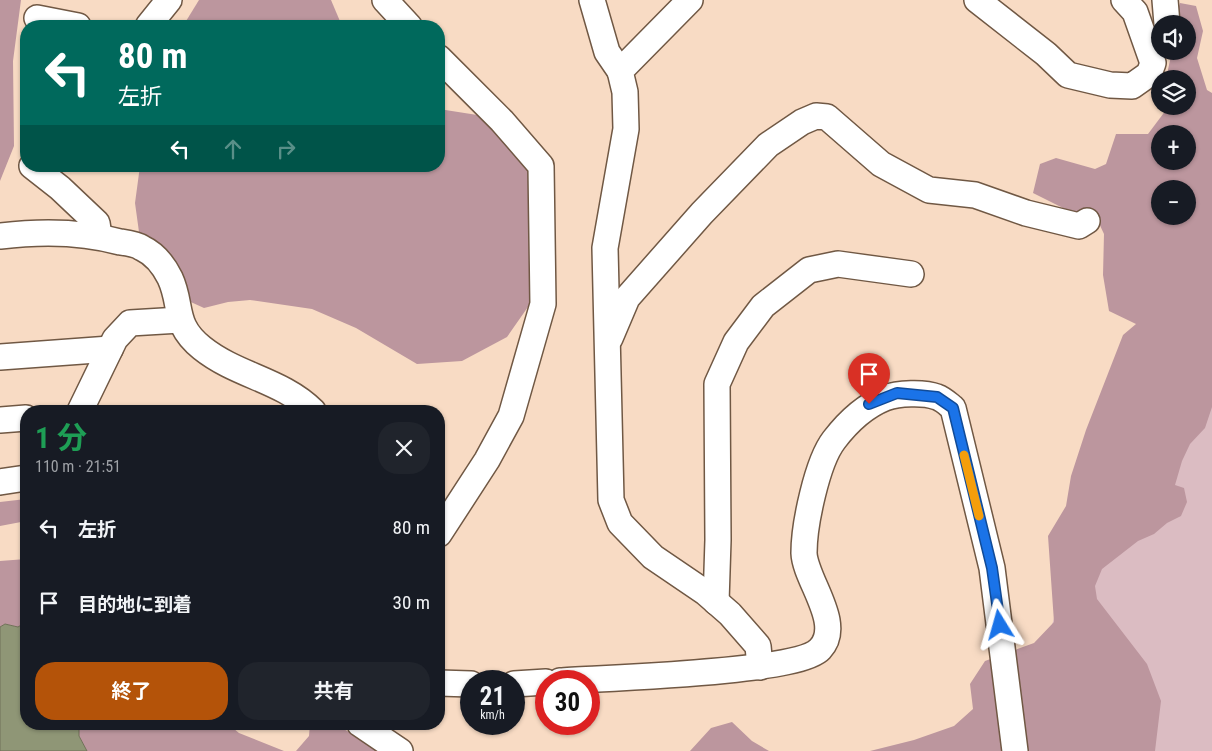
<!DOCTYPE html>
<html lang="ja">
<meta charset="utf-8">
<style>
:root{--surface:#171b24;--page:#20242c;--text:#f1f3f6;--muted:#9ea1a6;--accent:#b45309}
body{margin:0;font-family:"Roboto Condensed","Noto Sans JP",sans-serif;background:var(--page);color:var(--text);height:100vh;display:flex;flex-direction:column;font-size:19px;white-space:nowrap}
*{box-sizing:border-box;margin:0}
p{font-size:16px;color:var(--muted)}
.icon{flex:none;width:28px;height:28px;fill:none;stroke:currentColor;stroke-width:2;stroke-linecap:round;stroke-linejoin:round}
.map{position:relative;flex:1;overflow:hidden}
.drawer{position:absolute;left:20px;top:405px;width:425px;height:325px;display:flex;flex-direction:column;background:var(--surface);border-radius:20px;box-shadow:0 1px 4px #0004}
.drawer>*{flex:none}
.hud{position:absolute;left:20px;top:20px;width:425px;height:152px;border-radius:20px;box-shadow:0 1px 4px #0004;background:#00695c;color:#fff;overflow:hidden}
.buttons{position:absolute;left:1151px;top:15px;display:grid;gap:10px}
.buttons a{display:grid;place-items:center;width:45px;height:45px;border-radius:50%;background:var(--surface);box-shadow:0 1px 4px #0004;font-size:25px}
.speed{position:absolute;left:460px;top:670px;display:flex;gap:10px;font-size:25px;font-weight:700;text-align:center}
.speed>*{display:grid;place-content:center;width:65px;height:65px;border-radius:50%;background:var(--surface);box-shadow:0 1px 4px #0004;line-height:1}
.speed small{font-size:12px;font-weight:400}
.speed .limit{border:8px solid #d22;background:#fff;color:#111}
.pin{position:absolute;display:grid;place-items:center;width:42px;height:42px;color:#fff;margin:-51px -21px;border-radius:50% 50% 50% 0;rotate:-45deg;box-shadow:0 0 5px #0007}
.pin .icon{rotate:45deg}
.me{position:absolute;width:55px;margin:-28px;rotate:352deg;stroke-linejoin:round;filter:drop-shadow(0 0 4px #0008)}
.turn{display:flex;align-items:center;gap:18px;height:105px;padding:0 15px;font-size:22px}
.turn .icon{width:65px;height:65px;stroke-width:2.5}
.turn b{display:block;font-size:35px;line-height:42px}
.lanes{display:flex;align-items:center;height:48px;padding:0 15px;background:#0003;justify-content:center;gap:25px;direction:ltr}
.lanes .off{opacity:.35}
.round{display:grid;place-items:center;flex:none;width:52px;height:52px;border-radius:20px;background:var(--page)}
.summary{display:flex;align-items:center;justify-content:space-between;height:85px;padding:0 15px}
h1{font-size:30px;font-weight:700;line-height:38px;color:#1e9e55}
.primary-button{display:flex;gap:10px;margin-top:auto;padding:10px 15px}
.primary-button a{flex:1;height:58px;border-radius:20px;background:var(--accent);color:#fff;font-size:20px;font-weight:700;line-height:58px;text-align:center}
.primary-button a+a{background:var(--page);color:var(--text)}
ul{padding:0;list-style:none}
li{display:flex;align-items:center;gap:15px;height:75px;padding:0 15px}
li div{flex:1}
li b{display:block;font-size:19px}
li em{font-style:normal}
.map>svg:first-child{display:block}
</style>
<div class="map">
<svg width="1212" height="751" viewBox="0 0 1212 751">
<rect width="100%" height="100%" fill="#f8dbc4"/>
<polygon fill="#dbbcc2" points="1212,299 1212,751 1015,751 1082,523"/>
<g fill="#bc969e" fill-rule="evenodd">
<polygon points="0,0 21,0 13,61 14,146 0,181"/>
<polygon points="199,0 331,0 342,26 183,26"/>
<path d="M1180,3L1196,6L1203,31L1197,58L1207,90L1212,93V407L1205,428L1190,444L1182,461L1175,485L1184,488L1187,502L1181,516L1167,523L1154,534L1138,541L1102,569L1095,586L1097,599L1147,664L1161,701L1155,751H870L914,740L954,726L973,709L970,684L985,661L1034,643L1054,622L1048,536L1066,506L1071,476L1086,430L1123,335L1136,324L1109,311L1103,275L1104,234L1096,217L1065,209L1033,193L1040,164L1056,158L1095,169L1106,164L1116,134H1148L1169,106H1188V79H1166L1172,51H1188V24H1174ZM1160,134H1188V161H1160ZM1160,189H1188V216H1160Z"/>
<polygon points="439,109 490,117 530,163 544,284 507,337 462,361 417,364 356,328 312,309 250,300 228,302 204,308 182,298 164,262 139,232 135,203 140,166 439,166"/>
<polygon points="26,499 26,510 21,522 0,526 0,502"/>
<polygon points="26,559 26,622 18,627 5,624 0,627 0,561"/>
<polygon points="732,722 752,741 769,751 690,751 711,728"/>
<polygon points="79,724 228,724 239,733 284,751 87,751 79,736"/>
<polygon points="310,724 334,724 385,751 296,751 309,736"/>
</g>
<polygon fill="#8f9676" stroke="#707159" points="26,622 26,724 79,724 79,736 87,751 0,751 0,627 5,624 18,627"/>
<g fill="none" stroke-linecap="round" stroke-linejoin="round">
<g stroke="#705844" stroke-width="28">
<g id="minor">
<polyline points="385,0 409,26"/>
<polyline points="592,0 607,52 620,71"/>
<polyline points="690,0 620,71 625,92 626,129 605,248 611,500 620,523 653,557 706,593 730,614 758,646 760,667"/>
<polyline points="977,0 1046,54 1068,75 1110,85 1132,86 1149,74 1153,63 1135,12 1124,0"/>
<polyline points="1165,0 1167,24"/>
<polyline points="37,18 78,26"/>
<polyline points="148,26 169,0"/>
<polyline points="439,58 502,121 541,166 543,304 511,416 487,460 439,534"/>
<polyline points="32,166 60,188 97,223 99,236"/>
<path d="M0,236C41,231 81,231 120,242C127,243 136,244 142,248C155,254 164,266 170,278C183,306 172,324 202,348C237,376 282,380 313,411"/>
<polyline points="610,338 627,298 702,213 768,145 802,122 816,116 827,117 881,164 929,190 975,195 1026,213 1079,226 1087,221"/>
<polyline points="0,357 110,349"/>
<polyline points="80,411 115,339 130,323 180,320"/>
<polyline points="0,420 26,418"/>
<polyline points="0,482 26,478"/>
<polyline points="716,602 718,540 717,384 736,342 763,306 809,270 838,264 911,274"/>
<path d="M560,681C602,678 798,673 820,649C844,624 805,580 804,553C804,525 817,462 834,440C847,423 865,406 885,398C898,393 924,392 937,397C943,399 948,404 953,408L992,568L1015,751"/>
<polyline points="439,683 471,684"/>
<polyline points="514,684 546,682"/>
<polyline points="360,724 400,751"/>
</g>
</g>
<use href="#minor" stroke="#fff" stroke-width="25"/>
</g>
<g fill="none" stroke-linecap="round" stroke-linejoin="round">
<g stroke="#114b97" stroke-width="12">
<polyline id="route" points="869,404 897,393 937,397 953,408 992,568 1000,625"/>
</g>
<use href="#route" stroke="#1a73e8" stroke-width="9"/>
<polyline stroke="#f59e0b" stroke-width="9" points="964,455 979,516"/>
</g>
</svg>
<div class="buttons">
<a><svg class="icon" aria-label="sound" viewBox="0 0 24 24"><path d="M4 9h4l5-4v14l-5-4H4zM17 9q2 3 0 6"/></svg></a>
<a><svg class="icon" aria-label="layers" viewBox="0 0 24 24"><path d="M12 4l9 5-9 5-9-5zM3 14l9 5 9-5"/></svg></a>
<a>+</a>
<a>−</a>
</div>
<div class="speed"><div>21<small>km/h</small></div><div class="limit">30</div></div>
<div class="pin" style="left:869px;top:404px;background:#d93025"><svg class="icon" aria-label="arrive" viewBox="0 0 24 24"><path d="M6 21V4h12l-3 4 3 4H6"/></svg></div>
<svg class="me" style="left:1000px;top:625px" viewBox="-20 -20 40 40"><path d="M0-17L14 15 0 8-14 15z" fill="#1a73e8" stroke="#fff" stroke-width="4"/></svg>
<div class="hud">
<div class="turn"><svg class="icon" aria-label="left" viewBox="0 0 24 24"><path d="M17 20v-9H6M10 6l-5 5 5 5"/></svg><div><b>80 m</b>左折</div></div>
<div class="lanes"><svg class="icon" aria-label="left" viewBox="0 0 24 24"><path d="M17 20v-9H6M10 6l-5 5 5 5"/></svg><svg class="icon off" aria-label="ahead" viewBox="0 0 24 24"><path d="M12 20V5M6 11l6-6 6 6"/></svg><svg class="icon off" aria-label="right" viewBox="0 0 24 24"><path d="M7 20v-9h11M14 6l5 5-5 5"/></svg></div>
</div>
<section class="drawer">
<div class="summary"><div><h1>1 分</h1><p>110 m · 21:51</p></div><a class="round"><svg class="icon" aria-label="close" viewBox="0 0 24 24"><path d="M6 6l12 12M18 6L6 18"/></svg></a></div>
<ul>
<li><svg class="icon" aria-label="left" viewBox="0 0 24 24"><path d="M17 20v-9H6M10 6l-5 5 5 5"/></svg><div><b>左折</b></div><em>80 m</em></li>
<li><svg class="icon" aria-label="arrive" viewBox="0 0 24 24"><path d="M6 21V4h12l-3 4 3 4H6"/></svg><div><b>目的地に到着</b></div><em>30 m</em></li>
</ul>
<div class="primary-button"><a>終了</a><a>共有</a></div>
</section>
</div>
